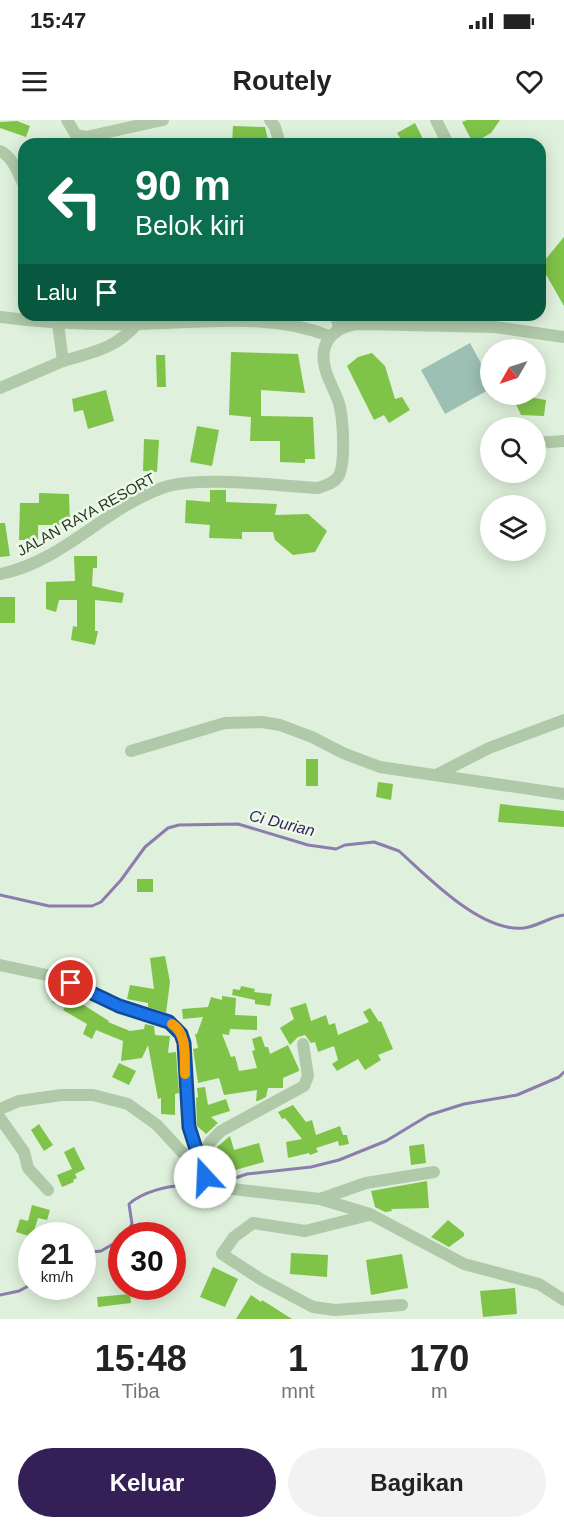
<!DOCTYPE html>
<html lang="id">
<style>
:root{--surface:#fff;--page:#f2f2f2;--text:#222;--muted:#767676;--accent:#341f57}
body{margin:0;font-family:Helvetica,sans-serif;background:var(--page);color:var(--text);height:100vh;display:flex;flex-direction:column;font-size:22px;white-space:nowrap}
*{box-sizing:border-box;margin:0}
p{font-size:20px;color:var(--muted)}
.icon{flex:none;width:33px;height:33px;fill:none;stroke:currentColor;stroke-width:2;stroke-linecap:round;stroke-linejoin:round}
.map{position:relative;height:1199px;overflow:hidden}
.sheet{display:flex;flex-direction:column;background:var(--surface);flex:1}
.sheet>*{flex:none}
.hud{position:absolute;left:18px;top:18px;width:528px;height:183px;border-radius:18px;box-shadow:0 3px 15px #0003;background:#0b6e4f;color:#fff;overflow:hidden}
.needle{width:39px;rotate:231deg}
.buttons{position:absolute;left:480px;top:219px;display:grid;gap:12px}
.buttons a{display:grid;place-items:center;width:66px;height:66px;border-radius:50%;background:var(--surface);box-shadow:0 3px 15px #0003;font-size:30px}
.speed{position:absolute;left:18px;top:1102px;display:flex;gap:12px;font-size:30px;font-weight:700;text-align:center}
.speed>*{display:grid;place-content:center;width:78px;height:78px;border-radius:50%;background:var(--surface);box-shadow:0 3px 15px #0003;line-height:1}
.speed small{font-size:15px;font-weight:400}
.speed .limit{border:9px solid #d22;background:#fff;color:#111}
.pin{position:absolute;display:grid;place-items:center;width:51px;height:51px;color:#fff;margin:-26px;border:3px solid #fff;border-radius:50%;box-shadow:0 2px 6px #0007}
.me{position:absolute;width:66px;margin:-33px;rotate:340deg;stroke-linejoin:round;filter:drop-shadow(0 0 4px #0008)}
.turn{display:flex;align-items:center;gap:21px;height:126px;padding:0 18px;font-size:27px}
.turn .icon{width:78px;height:78px;stroke-width:2.5}
.turn b{display:block;font-size:42px;line-height:51px}
.then{display:flex;align-items:center;height:57px;padding:0 18px;background:#0003;gap:12px;font-size:22px}
.eta{display:flex;justify-content:space-evenly;align-items:center;height:102px;text-align:center}
.eta b{font-size:36px;font-weight:700;line-height:42px}
.cta{display:flex;gap:12px;margin-top:auto;padding:12px 18px}
.cta a{flex:1;height:69px;border-radius:36px;background:var(--accent);color:#fff;font-size:24px;font-weight:700;line-height:69px;text-align:center}
.cta a+a{background:var(--page);color:var(--text)}
.status{display:flex;justify-content:space-between;align-items:center;height:42px;padding:0 30px;background:var(--surface);direction:ltr}
.status svg{height:16px;fill:currentColor}
header{display:flex;justify-content:space-between;align-items:center;height:78px;padding:0 18px;background:var(--surface);font-size:27px;font-weight:700}
.map>svg:first-child{display:block}
</style>
<div class="status"><b>15:47</b><svg viewBox="0 0 49 12"><path d="M0 12V9h3v3zM5 12V6h3v6zM10 12V3h3v9zM15 12V0h3v12zM26 1h20v11H26zM47 4h2v5h-2z"/></svg></div>
<header><svg class="icon" aria-label="menu" viewBox="0 0 24 24"><path d="M4 6h16M4 12h16M4 18h16"/></svg>Routely<svg class="icon" aria-label="heart" viewBox="0 0 24 24"><path d="M12 20l-8-8c-3-5 5-10 8-4 3-6 11-1 8 4z"/></svg></header>
<div class="map">
<svg width="564" height="1199" viewBox="0 0 564 1199">
<rect width="100%" height="100%" fill="#dff1dc"/>
<polygon fill="#9cc0b4" points="470,223 490,260 490,269 445,294 421,250"/>
<g fill="none" stroke-linecap="round" stroke-linejoin="round">
<g stroke="#8d7cae" stroke-width="3">
<path d="M0,775L49,786H92L101,782L121,760L145,727L168,708L179,705L238,704L308,725L336,729L345,725L374,722L399,731C428,757 481,813 524,808C538,806 550,797 564,795"/>
<polyline points="227,1066 232,1059 247,1054 311,1047 339,1040 386,1021 429,995 464,984 517,975 559,957 564,952"/>
<path d="M125,1116L132,1104L129,1084C141,1073 171,1063 188,1067C195,1069 203,1075 210,1077L223,1071"/>
<polyline points="82,1133 101,1131 122,1119"/>
<polyline points="0,1175 19,1171 32,1164"/>
</g>
</g>
<g fill="#7fc349">
<polygon points="467,0 500,0 491,13 473,23 462,2"/>
<polygon points="17,1 30,6 26,17 0,8 0,2"/>
<polygon points="415,3 424,21 419,24 404,24 397,13"/>
<polygon points="233,6 265,7 269,24 232,24"/>
<polygon points="564,117 564,186 544,151 540,151 540,146"/>
<polygon points="231,232 298,234 305,273 261,270 261,296 313,297 315,339 305,339 305,343 280,342 280,321 250,321 251,297 229,295"/>
<polygon points="372,233 385,246 395,279 402,277 410,290 389,303 384,295 374,300 347,246 358,237"/>
<polygon points="156,235 165,235 166,267 157,267"/>
<polygon points="106,270 114,301 88,309 83,290 74,292 72,279"/>
<polygon points="528,277 546,280 544,296 521,295 515,282"/>
<polygon points="197,306 219,310 212,346 190,342"/>
<polygon points="144,319 159,320 157,352 143,351"/>
<polygon points="210,370 226,370 226,382 277,384 275,395 308,394 327,411 315,432 293,435 275,420 273,412 242,412 242,419 209,418 210,405 185,403 186,380 210,382"/>
<polygon points="39,373 69,374 70,405 38,405 38,420 19,420 20,383 39,383"/>
<polygon points="0,403 5,403 10,436 0,437"/>
<polygon points="74,436 97,436 97,448 93,448 92,466 124,473 122,483 95,480 95,511 98,511 95,525 71,520 73,506 77,507 77,480 59,480 56,492 46,489 46,462 75,461"/>
<rect x="0" y="477" width="15" height="26"/>
<rect x="306" y="639" width="12" height="27"/>
<polygon points="378,662 393,664 391,680 376,677"/>
<polygon points="500,684 564,691 564,707 498,702"/>
<rect x="137" y="759" width="16" height="13"/>
<polygon points="165,836 170,862 166,893 148,887 148,883 127,879 130,865 154,869 150,838"/>
<polygon points="241,866 255,869 254,872 272,874 270,886 255,884 255,880 232,875 233,869 240,870"/>
<polygon points="56,873 71,877 109,901 108,902 130,911 144,909 145,904 154,906 155,915 170,916 168,933 176,932 179,973 175,974 175,995 161,994 161,978 158,979 148,925 142,938 121,941 123,921 96,910 92,919 83,914 87,904 63,890 65,887 52,882"/>
<polygon points="222,876 236,878 235,895 257,896 257,910 230,909 229,915 222,914 231,937 235,936 239,951 257,948 252,931 255,930 252,919 261,916 265,927 268,927 270,934 288,925 299,949 299,951 283,958 283,968 268,968 266,977 258,981 256,981 257,970 224,975 219,958 198,963 193,929 198,928 195,914 197,914 203,897 183,899 182,889 208,887 211,877 222,880"/>
<polygon points="306,883 311,901 326,895 329,905 335,903 338,915 369,902 363,892 370,888 379,902 381,901 393,929 378,935 381,940 365,950 358,939 337,951 332,944 338,940 334,926 318,932 315,922 311,923 305,915 298,917 290,925 280,908 294,899 290,888"/>
<polygon points="119,943 136,951 129,965 112,957"/>
<polygon points="205,967 208,985 226,979 230,991 211,997 218,1003 206,1014 197,1006 196,978 198,977 197,968"/>
<polygon points="293,985 306,1002 312,1000 316,1015 340,1006 343,1015 347,1015 349,1024 339,1026 338,1021 316,1028 318,1032 310,1035 309,1033 288,1038 286,1022 302,1019 285,998 282,999 278,992"/>
<polygon points="39,1004 53,1025 44,1031 31,1010"/>
<polygon points="230,1016 234,1030 259,1023 264,1042 224,1053 217,1027"/>
<polygon points="424,1024 426,1043 411,1045 409,1026"/>
<polygon points="74,1027 85,1049 75,1054 77,1058 73,1060 74,1062 62,1067 57,1055 72,1049 64,1032"/>
<polygon points="427,1061 429,1088 391,1089 392,1091 385,1092 375,1087 371,1071"/>
<polygon points="32,1085 50,1090 47,1100 38,1098 32,1117 16,1112 20,1099 28,1101"/>
<polygon points="448,1100 464,1113 464,1116 449,1127 431,1117"/>
<polygon points="291,1133 328,1135 327,1157 290,1154"/>
<polygon points="402,1134 408,1168 371,1175 366,1140"/>
<polygon points="213,1147 238,1159 225,1187 200,1177"/>
<polygon points="515,1168 517,1194 483,1197 480,1171"/>
<polygon points="130,1174 131,1183 98,1187 97,1177"/>
<polygon points="251,1175 261,1182 262,1180 292,1199 236,1199"/>
</g>
<g fill="none" stroke-linecap="round" stroke-linejoin="round">
<g stroke="#b0c9a8" stroke-width="12">
<polyline points="67,0 76,15 86,17 163,0"/>
<polyline points="270,0 275,7 280,24"/>
<polyline points="436,0 448,24"/>
<path d="M0,31C13,37 18,53 24,65"/>
<polyline points="336,195 339,208"/>
<path d="M0,197C46,203 91,205 138,204C201,203 269,192 329,216"/>
<path d="M63,241C94,232 115,229 137,204"/>
<polyline points="0,268 63,241 58,204"/>
<polyline points="536,323 564,321"/>
<path d="M0,454C62,442 104,389 162,368C197,355 278,366 318,368C326,365 333,364 338,357C346,345 343,302 340,287C337,274 328,261 325,248C318,220 337,204 363,204L495,207L564,217"/>
<polyline points="131,631 225,603 262,602 280,605 312,617 343,633 380,647 564,674"/>
<polyline points="438,654 489,628 564,600"/>
<polyline points="0,845 56,857 87,869 119,887 169,902 177,907 184,923 189,1007 202,1051"/>
<polyline points="0,989 19,981 62,975 93,975 128,984 157,1005 205,1057 224,1068 320,1079 370,1094 464,1144 539,1164 564,1180"/>
<polyline points="0,998 24,1032 28,1048 48,1070"/>
<polyline points="199,1043 210,1022 221,1011 304,966 308,956 303,924"/>
<polyline points="320,1079 366,1063 434,1052"/>
<polyline points="369,1095 305,1111 253,1103 234,1117 222,1134 262,1160 313,1187 335,1190 402,1185"/>
</g>
</g>
<g fill="none" stroke-linecap="round" stroke-linejoin="round">
<g stroke="#114b97" stroke-width="15">
<polyline id="route" points="71,863 119,886 169,902 181,914 184,923 189,1007 205,1057"/>
</g>
<use href="#route" stroke="#1a73e8" stroke-width="10"/>
<path stroke="#f59e0b" stroke-width="10" d="M172,904C188,914 184,937 185,954"/>
</g>
<g text-anchor="middle" dominant-baseline="central" stroke-width="5" stroke-linejoin="round" paint-order="stroke">
<g font-size="15" fill="#2d3628" stroke="#ebf9e8">
<text transform="translate(86 394) rotate(-29)">JALAN RAYA RESORT</text>
</g>
<g font-size="16" font-style="italic" fill="#341f57" stroke="#ebf9e8">
<text transform="translate(282 703) rotate(14)">Ci Durian</text>
</g>
</g>
</svg>
<div class="buttons">
<a><svg class="needle" viewBox="-14 -14 28 28"><path d="M0-13l5 13h-10z" fill="#e53935"/><path d="M0 13l5-13h-10z" fill="#767676"/></svg></a>
<a><svg class="icon" aria-label="search" viewBox="0 0 24 24"><circle cx="10" cy="10" r="6"/><path d="M15 15l6 6"/></svg></a>
<a><svg class="icon" aria-label="layers" viewBox="0 0 24 24"><path d="M12 4l9 5-9 5-9-5zM3 14l9 5 9-5"/></svg></a>
</div>
<div class="speed"><div>21<small>km/h</small></div><div class="limit">30</div></div>
<div class="pin" style="left:71px;top:863px;background:#d93025"><svg class="icon" aria-label="arrive" viewBox="0 0 24 24"><path d="M6 21V4h12l-3 4 3 4H6"/></svg></div>
<svg class="me" style="left:205px;top:1057px" viewBox="-20 -20 40 40"><circle r="19" fill="#fff"/><path d="M0-13L10 11 0 6-10 11z" fill="#1a73e8"/></svg>
<div class="hud">
<div class="turn"><svg class="icon" aria-label="left" viewBox="0 0 24 24"><path d="M17 20v-9H6M10 6l-5 5 5 5"/></svg><div><b>90 m</b>Belok kiri</div></div>
<div class="then">Lalu<svg class="icon" aria-label="arrive" viewBox="0 0 24 24"><path d="M6 21V4h12l-3 4 3 4H6"/></svg></div>
</div>
</div>
<section class="sheet">
<div class="eta">
<div><b>15:48</b><p>Tiba</p></div>
<div><b>1</b><p>mnt</p></div>
<div><b>170</b><p>m</p></div>
</div>
<div class="cta"><a>Keluar</a><a>Bagikan</a></div>
</section>
